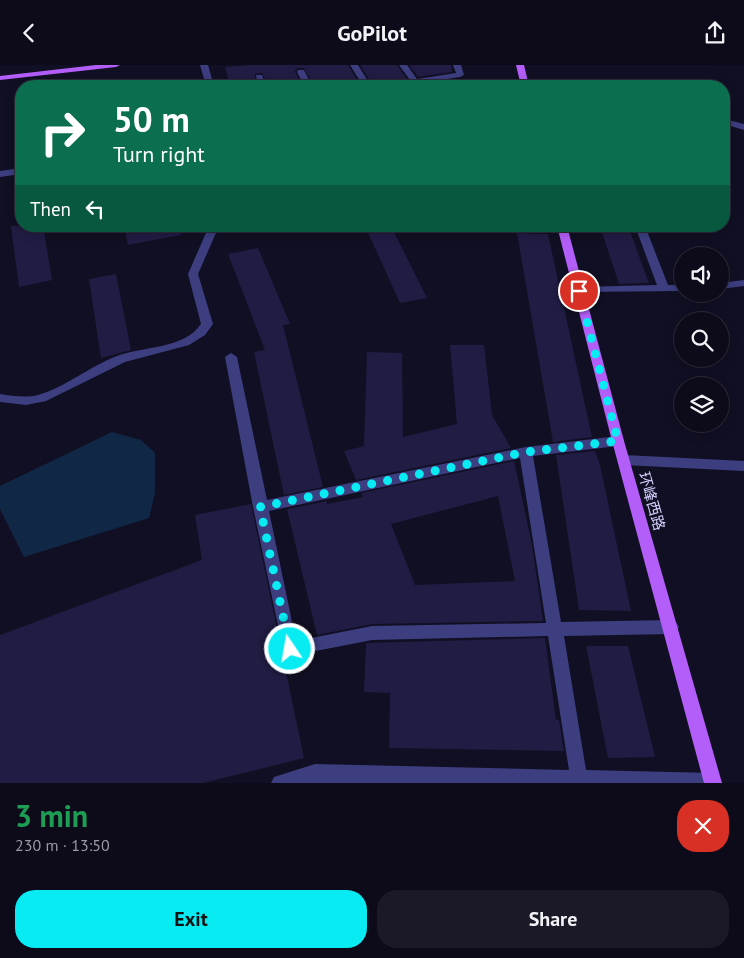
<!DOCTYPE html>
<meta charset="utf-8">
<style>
:root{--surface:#0d0b1a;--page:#1b1927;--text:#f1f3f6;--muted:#9a9ba2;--line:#2d2b39;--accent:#09ebf2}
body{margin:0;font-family:"PT Sans","Noto Sans SC",sans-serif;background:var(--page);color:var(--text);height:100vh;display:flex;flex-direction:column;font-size:19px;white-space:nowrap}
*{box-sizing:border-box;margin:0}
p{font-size:16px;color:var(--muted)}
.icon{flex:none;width:28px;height:28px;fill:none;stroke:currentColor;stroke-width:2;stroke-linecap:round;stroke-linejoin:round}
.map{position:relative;height:718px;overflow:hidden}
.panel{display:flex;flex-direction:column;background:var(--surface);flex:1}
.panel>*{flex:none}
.banner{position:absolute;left:15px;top:15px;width:715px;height:152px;border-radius:20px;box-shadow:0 2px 12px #0003,0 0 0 1px var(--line);background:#0b6e4f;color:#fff;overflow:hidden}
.controls{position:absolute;left:674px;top:182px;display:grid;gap:10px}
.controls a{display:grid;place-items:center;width:55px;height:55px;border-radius:50%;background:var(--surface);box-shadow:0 2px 12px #0003,0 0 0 1px var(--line);font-size:25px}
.pin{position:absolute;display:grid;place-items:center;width:42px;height:42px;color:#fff;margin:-21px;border:2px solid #fff;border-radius:50%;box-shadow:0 1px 5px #0007}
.me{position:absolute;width:55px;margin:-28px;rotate:348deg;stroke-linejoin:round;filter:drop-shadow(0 0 4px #0008)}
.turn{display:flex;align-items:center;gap:18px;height:105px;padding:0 15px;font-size:22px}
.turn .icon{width:65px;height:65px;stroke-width:2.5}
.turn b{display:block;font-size:35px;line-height:42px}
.then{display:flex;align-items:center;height:48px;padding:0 15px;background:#0003;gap:10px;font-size:19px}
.round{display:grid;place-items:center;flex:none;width:52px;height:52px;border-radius:20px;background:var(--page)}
.summary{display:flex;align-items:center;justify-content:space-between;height:85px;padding:0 15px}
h1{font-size:30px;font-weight:800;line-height:38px;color:#1e9e55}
.primary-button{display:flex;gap:10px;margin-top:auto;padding:10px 15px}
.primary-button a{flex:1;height:58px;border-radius:20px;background:var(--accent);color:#111;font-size:20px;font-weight:800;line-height:58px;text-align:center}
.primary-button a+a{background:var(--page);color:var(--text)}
header{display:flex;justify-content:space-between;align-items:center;height:65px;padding:0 15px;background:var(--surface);font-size:22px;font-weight:800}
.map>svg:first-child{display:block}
</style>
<header><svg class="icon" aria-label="back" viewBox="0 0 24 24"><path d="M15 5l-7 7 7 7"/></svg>GoPilot<svg class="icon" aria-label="share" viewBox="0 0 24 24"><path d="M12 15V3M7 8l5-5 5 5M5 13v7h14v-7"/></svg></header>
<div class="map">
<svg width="744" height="718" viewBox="0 0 744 718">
<rect width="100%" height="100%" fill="#110f23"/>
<polygon fill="#102846" points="112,367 141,375 155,388 155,428 149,453 24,492 0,444 0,421"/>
<g fill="#211c43" fill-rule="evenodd">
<polygon points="248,0 348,0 361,21 314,21 304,3 298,3 295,6 302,21 268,21 262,8 255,9 256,21 230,21 225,2"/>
<polygon points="360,0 397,0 407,14 373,21"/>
<polygon points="409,0 451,0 452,7 418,12"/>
<polygon points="451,15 455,21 424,21 424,19"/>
<polygon points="11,161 43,161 52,215 19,222"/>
<polygon points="124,161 180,161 181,170 128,180"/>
<polygon points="365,161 391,161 427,233 400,238"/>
<polygon points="600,161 628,161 649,218 619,219"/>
<polygon points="517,168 548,169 592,372 553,377"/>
<polygon points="258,183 290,259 283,260 323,422 284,430 254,287 265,285 228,189"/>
<polygon points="116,209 131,285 101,293 89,214"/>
<polygon points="450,280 484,280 492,350 511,383 356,415 344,386 364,381 367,287 402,288 403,372 457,359"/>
<polygon points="595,386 600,400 631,546 579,545 556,390"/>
<path d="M514,396L532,480L543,556L372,559L317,570L287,444L327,436V439L363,432L361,428ZM498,431L515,516L415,520L391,459Z"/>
<polygon points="251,439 304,693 203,718 0,718 0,570 202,495 195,450"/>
<polygon points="545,573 556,655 559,655 564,686 389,683 390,628 364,627 366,578"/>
<polygon points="586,581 628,581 655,692 608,693"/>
</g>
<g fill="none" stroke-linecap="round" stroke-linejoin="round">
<g fill="#3c3e80" fill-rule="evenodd">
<polygon points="200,0 208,0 214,21 206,21"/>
<polygon points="350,0 358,0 371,21 363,21"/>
<polygon points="399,0 407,0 417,14 456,8 453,0 461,0 464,10 460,12 401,21 383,21 387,19 410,15"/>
<polygon points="298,5 304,5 312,21 304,21 297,7"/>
<polygon points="256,10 262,10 266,21 258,21"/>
<polygon points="724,54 744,59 744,65 724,59"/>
<polygon points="21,103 21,109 0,112 0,106"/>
<path d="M209,161H219L198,209L213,259L205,270L189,280L125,297L46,336L26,340L0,337V329C12,331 26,333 38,330C66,322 90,301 117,291C144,281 184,284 201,259L188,209Z"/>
<polygon points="635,161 645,161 668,220 682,220 682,226 575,227 574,225 579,222 657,220"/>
<polygon points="744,215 744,221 720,224 720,218"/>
<path d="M231,288L237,292L267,435L526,382L618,371L623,373L624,376L618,381L533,391L561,557L671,555L676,557L679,562L676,567L671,569L564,571L586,705L713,708L719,711L721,718H271L274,712L315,699L569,705L548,571L372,575L290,591L284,589L253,442L225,292ZM520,393L546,558L372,561L296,576L269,446Z"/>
<polygon points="624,390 744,396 744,406 624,400 619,398 618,395 619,392"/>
</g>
<g fill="#b45ef9" fill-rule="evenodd">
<polygon points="96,0 120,0 116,2 0,15 0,11"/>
<polygon points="516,0 524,0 529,21 521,21"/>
<polygon points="557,161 567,161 624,376 722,718 704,718 612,376"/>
</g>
</g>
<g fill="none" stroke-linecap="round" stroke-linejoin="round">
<polyline stroke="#09ebf2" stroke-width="9" stroke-dasharray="0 16.2" points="290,584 260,442 526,387 618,376 579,226"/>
</g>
<g text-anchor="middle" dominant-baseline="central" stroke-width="5" stroke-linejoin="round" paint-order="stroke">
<g font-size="15" fill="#d4d2fd" stroke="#110f23">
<text transform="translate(652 436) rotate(74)">环峰西路</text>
</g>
</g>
</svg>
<div class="controls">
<a><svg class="icon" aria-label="sound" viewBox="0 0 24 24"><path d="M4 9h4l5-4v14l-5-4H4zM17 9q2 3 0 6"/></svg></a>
<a><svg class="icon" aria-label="search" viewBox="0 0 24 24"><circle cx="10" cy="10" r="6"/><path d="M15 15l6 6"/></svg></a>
<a><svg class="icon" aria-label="layers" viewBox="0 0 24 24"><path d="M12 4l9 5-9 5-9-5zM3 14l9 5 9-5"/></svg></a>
</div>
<div class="pin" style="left:579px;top:226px;background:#d93025"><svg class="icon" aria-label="arrive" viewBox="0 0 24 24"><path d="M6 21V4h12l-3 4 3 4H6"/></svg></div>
<svg class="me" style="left:290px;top:584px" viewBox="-20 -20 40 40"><circle r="17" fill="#09ebf2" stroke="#fff" stroke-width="3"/><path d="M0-11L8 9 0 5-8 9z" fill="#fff"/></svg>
<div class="banner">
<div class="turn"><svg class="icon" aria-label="right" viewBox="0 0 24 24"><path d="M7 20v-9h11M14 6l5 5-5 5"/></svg><div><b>50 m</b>Turn right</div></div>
<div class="then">Then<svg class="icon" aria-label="left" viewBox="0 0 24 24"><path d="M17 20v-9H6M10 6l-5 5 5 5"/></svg></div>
</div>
</div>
<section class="panel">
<div class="summary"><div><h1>3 min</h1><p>230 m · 13:50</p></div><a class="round" style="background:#d93025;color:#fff"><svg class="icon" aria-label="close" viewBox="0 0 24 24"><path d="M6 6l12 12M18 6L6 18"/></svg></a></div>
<div class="primary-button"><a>Exit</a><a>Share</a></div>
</section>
